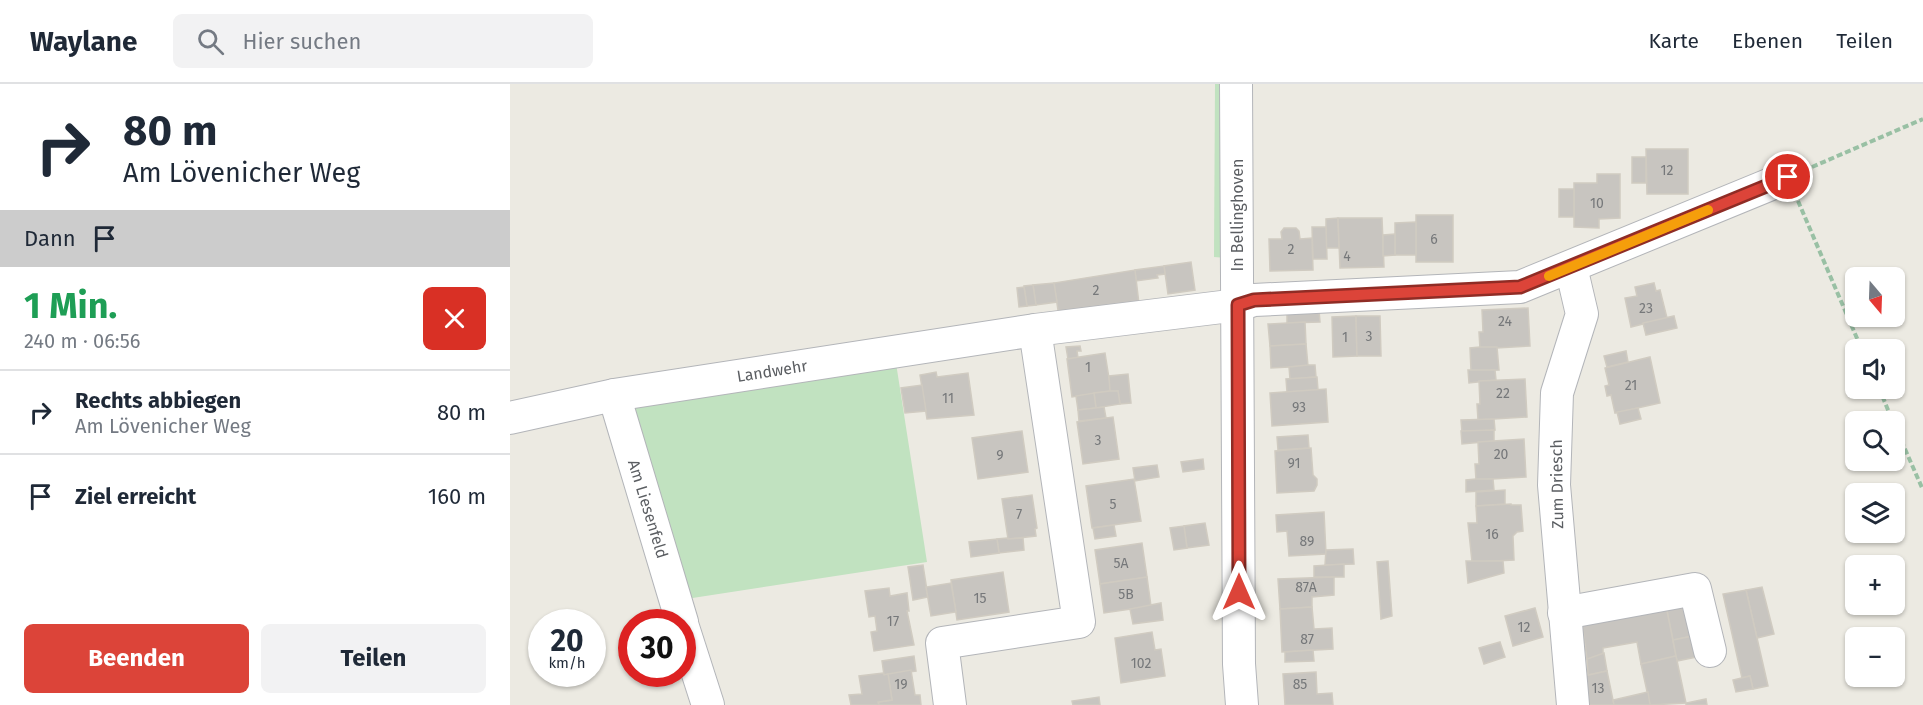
<!DOCTYPE html>
<html lang="de">
<meta charset="utf-8">
<style>
:root{--surface:#fff;--page:#f2f2f3;--text:#1f2937;--muted:#747a83;--line:#e0e1e3;--accent:#dc4439}
body{margin:0;font-family:"Fira Sans",sans-serif;background:var(--page);color:var(--text);height:100vh;display:flex;flex-direction:column;font-size:22px;white-space:nowrap}
*{box-sizing:border-box;margin:0}
p{font-size:20px;color:var(--muted)}
.icon{flex:none;width:33px;height:33px;fill:none;stroke:currentColor;stroke-width:2;stroke-linecap:round;stroke-linejoin:round}
.map{position:relative;flex:1;overflow:hidden}
.sheet{display:flex;flex-direction:column;background:var(--surface);width:510px}
.sheet>*{flex:none}
.banner{background:#fff;color:var(--text);overflow:hidden}
.needle{width:39px;rotate:161deg}
.fabs{position:absolute;left:1335px;top:183px;display:grid;gap:12px}
.fabs a{display:grid;place-items:center;width:60px;height:60px;border-radius:9px;background:var(--surface);box-shadow:0 2px 4px #0004;font-size:30px}
.speed{position:absolute;left:18px;top:525px;display:flex;gap:12px;font-size:30px;font-weight:700;text-align:center}
.speed>*{display:grid;place-content:center;width:78px;height:78px;border-radius:50%;background:var(--surface);box-shadow:0 2px 4px #0004;line-height:1}
.speed small{font-size:15px;font-weight:400}
.speed .limit{border:9px solid #d22;background:#fff;color:#111}
.pin{position:absolute;display:grid;place-items:center;width:51px;height:51px;color:#fff;margin:-26px;border:3px solid #fff;border-radius:50%;box-shadow:0 2px 6px #0007}
.me{position:absolute;width:66px;margin:-33px;rotate:0deg;stroke-linejoin:round;filter:drop-shadow(0 0 4px #0008)}
.turn{display:flex;align-items:center;gap:21px;height:126px;padding:0 24px;font-size:27px}
.turn .icon{width:78px;height:78px;stroke-width:2.5}
.turn b{display:block;font-size:42px;line-height:51px}
.then{display:flex;align-items:center;height:57px;padding:0 24px;background:#0003;gap:12px;font-size:22px}
.round{display:grid;place-items:center;flex:none;width:63px;height:63px;border-radius:9px;background:var(--page)}
.overview{display:flex;align-items:center;justify-content:space-between;height:102px;padding:0 24px}
h1{font-size:36px;font-weight:700;line-height:45px;color:#1e9e55}
.action{display:flex;gap:12px;margin-top:auto;padding:12px 24px}
.action a{flex:1;height:69px;border-radius:9px;background:var(--accent);color:#fff;font-size:24px;font-weight:700;line-height:69px;text-align:center}
.action a+a{background:var(--page);color:var(--text)}
ul{padding:0;list-style:none}
li{display:flex;align-items:center;gap:18px;height:84px;padding:0 24px;border-top:2px solid var(--line)}
li div{flex:1}
li b{display:block;font-size:22px}
li em{font-style:normal}
header{display:flex;align-items:center;gap:36px;box-sizing:border-box;height:84px;padding:0 30px;background:var(--surface);border-bottom:2px solid var(--line)}
header strong{font-size:28px}
nav{display:flex;gap:33px;margin-inline-start:auto;font-size:21px}
.search{width:420px;height:54px;background:var(--page);display:flex;align-items:center;gap:15px;box-sizing:border-box;padding:0 21px;border-radius:9px;color:var(--muted);font-size:22px}
main{display:flex;flex:1;min-height:0}
.map>svg:first-child{display:block}
</style>
<header>
<strong>Waylane</strong>
<div class="search"><svg class="icon" aria-label="search" viewBox="0 0 24 24"><circle cx="10" cy="10" r="6"/><path d="M15 15l6 6"/></svg>Hier suchen</div>
<nav><a>Karte</a><a>Ebenen</a><a>Teilen</a></nav>
</header>
<main>
<section class="sheet">
<div class="banner">
<div class="turn"><svg class="icon" aria-label="right" viewBox="0 0 24 24"><path d="M7 20v-9h11M14 6l5 5-5 5"/></svg><div><b>80 m</b>Am Lövenicher Weg</div></div>
<div class="then">Dann<svg class="icon" aria-label="arrive" viewBox="0 0 24 24"><path d="M6 21V4h12l-3 4 3 4H6"/></svg></div>
</div>
<div class="overview"><div><h1>1 Min.</h1><p>240 m · 06:56</p></div><a class="round" style="background:#d93025;color:#fff"><svg class="icon" aria-label="close" viewBox="0 0 24 24"><path d="M6 6l12 12M18 6L6 18"/></svg></a></div>
<ul>
<li><svg class="icon" aria-label="right" viewBox="0 0 24 24"><path d="M7 20v-9h11M14 6l5 5-5 5"/></svg><div><b>Rechts abbiegen</b><p>Am Lövenicher Weg</p></div><em>80 m</em></li>
<li><svg class="icon" aria-label="arrive" viewBox="0 0 24 24"><path d="M6 21V4h12l-3 4 3 4H6"/></svg><div><b>Ziel erreicht</b></div><em>160 m</em></li>
</ul>
<div class="action"><a>Beenden</a><a>Teilen</a></div>
</section>
<div class="map">
<svg width="1413" height="621" viewBox="0 0 1413 621">
<rect width="100%" height="100%" fill="#eceae2"/>
<g fill="#c1e2c0">
<polygon points="705,0 714,0 717,174 704,173"/>
<polygon points="386,279 417,478 176,515 119,329 127,318"/>
</g>
<g fill="#c8c5c0" stroke="#d0cbc1" stroke-width="1.5">
<polygon points="1136,65 1178,65 1178,110 1137,110"/>
<rect x="1122" y="73" width="14" height="26"/>
<polygon points="1087,90 1110,90 1110,134 1089,135 1089,144 1064,143 1064,99 1087,99"/>
<rect x="1049" y="105" width="15" height="28"/>
<rect x="906" y="131" width="37" height="47"/>
<polygon points="828,134 829,164 816,164 816,135"/>
<polygon points="828,134 872,134 874,183 830,184"/>
<polygon points="906,138 906,171 885,171 885,139"/>
<polygon points="802,143 816,143 817,175 803,175"/>
<polygon points="774,144 786,144 789,147 790,155 802,154 803,186 760,187 759,155 772,155 771,148"/>
<polygon points="885,150 885,171 873,172 873,151"/>
<polygon points="681,178 685,206 658,210 654,182"/>
<polygon points="654,182 655,190 647,191 648,194 626,197 625,186"/>
<polygon points="625,186 629,220 549,233 544,199"/>
<polygon points="544,199 547,218 526,221 523,201"/>
<polygon points="1144,199 1146,207 1150,206 1157,234 1121,243 1115,214 1127,212 1125,203"/>
<polygon points="523,201 526,221 517,222 514,202"/>
<polygon points="514,203 517,222 509,223 507,204"/>
<polygon points="1018,224 1020,262 970,265 969,248 973,248 972,226"/>
<polygon points="809,226 810,238 777,239 777,228"/>
<polygon points="846,232 847,272 823,273 822,233"/>
<polygon points="846,232 870,232 871,272 847,272"/>
<polygon points="1164,232 1167,244 1136,251 1133,239"/>
<polygon points="795,238 796,260 760,262 758,240"/>
<polygon points="796,260 798,282 761,284 760,262"/>
<polygon points="570,262 571,267 567,267 568,274 558,275 556,263"/>
<polygon points="970,263 987,263 989,286 961,287 960,264"/>
<polygon points="1116,267 1118,278 1097,283 1094,272"/>
<polygon points="595,269 601,307 562,313 557,275"/>
<polygon points="1140,273 1150,319 1105,329 1101,311 1097,312 1095,302 1099,301 1095,284"/>
<polygon points="798,281 805,281 806,293 780,295 779,283"/>
<polygon points="958,286 985,286 986,296 959,299"/>
<polygon points="426,288 427,293 458,289 464,331 417,335 410,291"/>
<polygon points="618,290 621,319 610,320 608,307 600,308 599,292"/>
<polygon points="807,293 808,306 777,308 776,295"/>
<polygon points="1015,295 1017,333 968,336 967,320 970,320 969,297"/>
<polygon points="412,301 416,327 395,329 391,304"/>
<polygon points="816,305 818,338 762,342 760,309"/>
<polygon points="600,307 608,307 610,320 586,324 584,309"/>
<polygon points="584,309 586,324 568,326 566,312"/>
<polygon points="594,323 596,334 569,337 568,326"/>
<polygon points="1128,324 1131,335 1110,340 1107,328"/>
<polygon points="603,333 609,375 573,380 567,338"/>
<polygon points="984,335 985,346 952,348 951,336"/>
<polygon points="984,346 984,357 952,360 951,347"/>
<polygon points="512,347 518,388 468,395 462,354"/>
<polygon points="798,351 799,364 768,366 767,353"/>
<polygon points="1014,355 1016,393 966,396 965,380 969,380 968,358"/>
<polygon points="801,364 803,391 807,395 807,401 804,407 767,409 765,367"/>
<polygon points="693,375 694,385 673,388 671,378"/>
<polygon points="647,381 649,393 625,397 623,384"/>
<polygon points="624,395 631,437 582,444 576,402"/>
<polygon points="966,395 983,395 984,406 956,408 956,396"/>
<polygon points="995,406 995,420 966,422 966,408"/>
<polygon points="522,411 527,444 525,445 526,452 498,455 492,415"/>
<polygon points="1001,420 1001,421 1011,421 1013,447 1007,448 1003,452 1004,476 962,478 958,439 967,439 966,422"/>
<polygon points="814,428 816,470 779,472 777,447 767,448 766,431"/>
<polygon points="695,439 699,461 677,464 674,442"/>
<polygon points="604,441 606,452 585,455 583,444"/>
<polygon points="674,442 677,464 664,466 660,444"/>
<polygon points="497,454 498,455 513,454 514,466 489,469 487,455"/>
<polygon points="487,455 489,469 461,473 459,458"/>
<polygon points="632,459 637,493 590,500 585,466"/>
<polygon points="843,465 844,480 815,481 816,466"/>
<polygon points="878,477 882,532 871,535 867,478"/>
<polygon points="956,477 993,477 994,489 958,499"/>
<polygon points="834,480 834,493 804,493 804,482"/>
<polygon points="413,481 418,513 403,516 398,483"/>
<polygon points="493,488 499,528 447,536 441,496"/>
<polygon points="637,493 641,522 594,529 590,500"/>
<polygon points="824,493 824,511 802,513 802,523 770,525 768,495"/>
<polygon points="441,499 446,528 421,532 416,503"/>
<polygon points="1252,503 1264,550 1247,554 1236,506"/>
<polygon points="379,504 380,512 397,509 399,527 397,527 404,561 364,567 361,548 367,547 365,532 359,533 355,507"/>
<polygon points="1236,506 1258,602 1243,605 1240,592 1232,594 1213,510"/>
<polygon points="651,519 653,536 623,540 620,525"/>
<polygon points="1177,521 1183,552 1163,556 1156,522"/>
<polygon points="1156,522 1166,572 1131,580 1127,558 1093,564 1093,571 1077,575 1072,538"/>
<polygon points="802,523 804,545 822,544 823,565 772,568 770,525"/>
<polygon points="1025,524 1033,553 1003,562 995,532"/>
<polygon points="642,548 645,566 651,565 655,592 611,599 605,554"/>
<polygon points="1183,552 1187,573 1167,577 1163,556"/>
<polygon points="990,558 995,573 974,580 969,564"/>
<polygon points="803,566 804,577 775,578 775,568"/>
<polygon points="1094,569 1097,587 1078,591 1077,575"/>
<polygon points="404,572 406,587 374,591 372,577"/>
<polygon points="1166,572 1176,619 1140,621 1131,580"/>
<polygon points="401,586 405,611 410,611 411,621 369,621 368,618 382,616 378,590"/>
<polygon points="1097,587 1104,621 1079,621 1074,592"/>
<polygon points="806,588 807,610 822,609 823,621 775,621 773,590"/>
<polygon points="373,589 374,591 378,590 382,616 368,618 369,621 341,621 339,611 352,610 349,592"/>
<polygon points="1240,592 1243,605 1226,608 1223,596"/>
<polygon points="1138,608 1140,621 1104,621 1103,616"/>
<polygon points="589,613 590,621 563,621 562,617"/>
<polygon points="1196,615 1197,621 1176,621 1176,619"/>
</g>
<g fill="none" stroke-linecap="round" stroke-linejoin="round">
<g stroke="#b3b5b9" stroke-width="34">
<g id="minor">
<polyline points="726,0 729,580 732,621"/>
<polyline points="1061,183 1072,230 1047,309 1044,401 1063,621"/>
<polyline points="104,311 172,538"/>
<polyline points="0,334 104,311 525,246 728,221 744,216 1010,203 1278,93"/>
<polyline points="1054,529 1185,505 1200,567"/>
<polyline points="172,540 198,621"/>
<polyline points="440,621 432,559 569,538 525,246"/>
</g>
</g>
<g stroke="#99c0a4" stroke-width="4" stroke-dasharray="6 3" stroke-linecap="butt">
<polyline points="1302,83 1413,35"/>
<polyline points="1288,117 1352,266"/>
<polyline points="1369,304 1383,338"/>
<polyline points="1384,340 1413,406"/>
</g>
<use href="#minor" stroke="#fff" stroke-width="32"/>
</g>
<g fill="none" stroke-linecap="round" stroke-linejoin="round">
<g stroke="#8f2c25" stroke-width="15">
<polyline id="route" points="729,508 728,221 744,216 1010,203 1278,93"/>
</g>
<use href="#route" stroke="#dc4439" stroke-width="10"/>
<polyline stroke="#f59e0b" stroke-width="10" points="1039,192 1198,126"/>
</g>
<g text-anchor="middle" dominant-baseline="central" stroke-width="4.5" stroke-linejoin="round" paint-order="stroke">
<g font-size="14" fill="#76787a">
<text x="1157" y="86">12</text>
<text x="1087" y="119">10</text>
<text x="924" y="155">6</text>
<text x="781" y="165">2</text>
<text x="837" y="172">4</text>
<text x="586" y="206">2</text>
<text x="1136" y="224">23</text>
<text x="995" y="237">24</text>
<text x="859" y="252">3</text>
<text x="835" y="253">1</text>
<text x="578" y="283">1</text>
<text x="1121" y="301">21</text>
<text x="993" y="309">22</text>
<text x="438" y="314">11</text>
<text x="789" y="323">93</text>
<text x="588" y="356">3</text>
<text x="991" y="370">20</text>
<text x="490" y="371">9</text>
<text x="784" y="379">91</text>
<text x="603" y="420">5</text>
<text x="509" y="430">7</text>
<text x="982" y="450">16</text>
<text x="797" y="457">89</text>
<text x="611" y="479">5A</text>
<text x="796" y="503">87A</text>
<text x="616" y="510">5B</text>
<text x="470" y="514">15</text>
<text x="383" y="537">17</text>
<text x="1014" y="543">12</text>
<text x="797" y="555">87</text>
<text x="631" y="579">102</text>
<text x="391" y="600">19</text>
<text x="790" y="600">85</text>
<text x="1088" y="604">13</text>
</g>
<g font-size="16" fill="#5b5e62" stroke="#fff">
<text transform="translate(727 131) rotate(-90)">In Bellinghoven</text>
<text transform="translate(262 287) rotate(-9)">Landwehr</text>
<text transform="translate(1047 400) rotate(-91)">Zum Driesch</text>
<text transform="translate(138 425) rotate(73)">Am Liesenfeld</text>
</g>
</g>
</svg>
<div class="fabs">
<a><svg class="needle" viewBox="-14 -14 28 28"><path d="M0-13l5 13h-10z" fill="#e53935"/><path d="M0 13l5-13h-10z" fill="#747a83"/></svg></a>
<a><svg class="icon" aria-label="sound" viewBox="0 0 24 24"><path d="M4 9h4l5-4v14l-5-4H4zM17 9q2 3 0 6"/></svg></a>
<a><svg class="icon" aria-label="search" viewBox="0 0 24 24"><circle cx="10" cy="10" r="6"/><path d="M15 15l6 6"/></svg></a>
<a><svg class="icon" aria-label="layers" viewBox="0 0 24 24"><path d="M12 4l9 5-9 5-9-5zM3 14l9 5 9-5"/></svg></a>
<a>+</a>
<a>−</a>
</div>
<div class="speed"><div>20<small>km/h</small></div><div class="limit">30</div></div>
<div class="pin" style="left:1278px;top:93px;background:#d93025"><svg class="icon" aria-label="arrive" viewBox="0 0 24 24"><path d="M6 21V4h12l-3 4 3 4H6"/></svg></div>
<svg class="me" style="left:729px;top:508px" viewBox="-20 -20 40 40"><path d="M0-17L14 15 0 8-14 15z" fill="#dc4439" stroke="#fff" stroke-width="4"/></svg>
</div>
</main>
